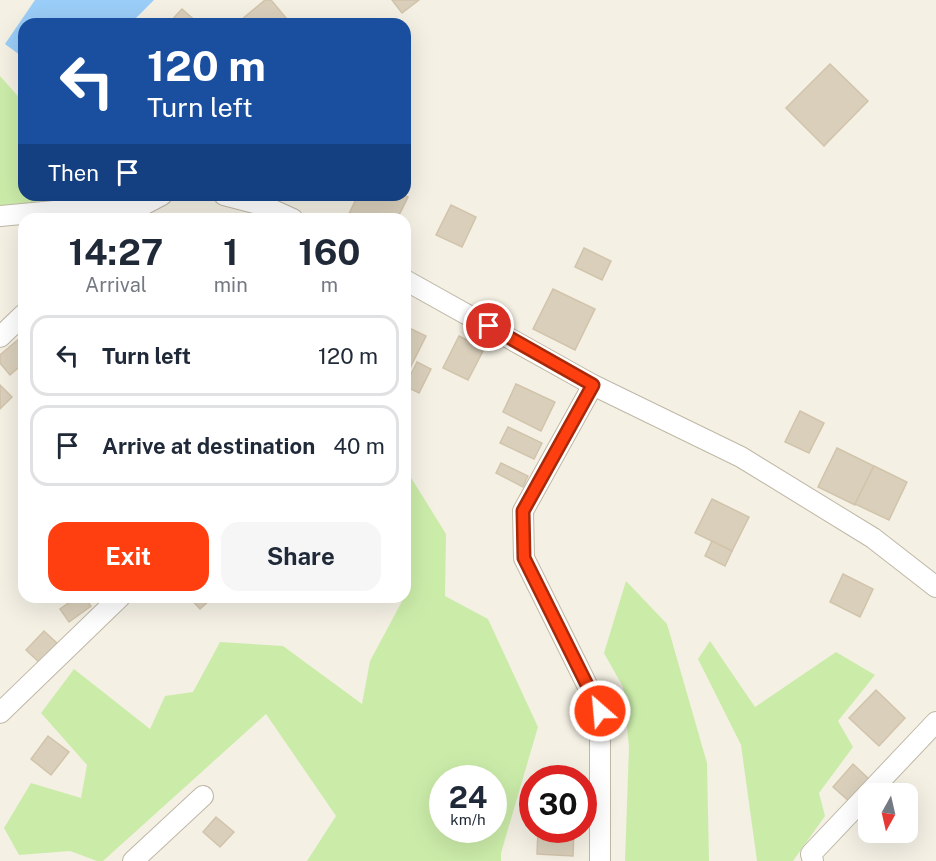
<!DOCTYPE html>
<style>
:root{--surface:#fff;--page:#f6f6f7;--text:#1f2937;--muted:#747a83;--line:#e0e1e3;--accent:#ff3f10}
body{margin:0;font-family:"Public Sans",sans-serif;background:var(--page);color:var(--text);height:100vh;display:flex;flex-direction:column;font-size:22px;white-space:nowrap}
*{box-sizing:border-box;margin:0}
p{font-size:20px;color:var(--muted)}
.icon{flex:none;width:33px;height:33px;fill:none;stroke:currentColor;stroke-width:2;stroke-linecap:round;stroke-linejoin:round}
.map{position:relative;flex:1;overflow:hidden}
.sheet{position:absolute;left:18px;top:213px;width:393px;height:390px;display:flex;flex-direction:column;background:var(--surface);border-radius:18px;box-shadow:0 6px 24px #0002}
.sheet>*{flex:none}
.guide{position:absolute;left:18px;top:18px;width:393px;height:183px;border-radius:18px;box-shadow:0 6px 24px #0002;background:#1a4fa0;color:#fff;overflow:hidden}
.needle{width:39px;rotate:188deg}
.tools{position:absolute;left:858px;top:783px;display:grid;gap:12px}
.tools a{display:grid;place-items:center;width:60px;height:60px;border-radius:12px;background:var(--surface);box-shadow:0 6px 24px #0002;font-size:30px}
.speed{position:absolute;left:429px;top:765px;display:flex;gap:12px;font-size:30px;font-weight:700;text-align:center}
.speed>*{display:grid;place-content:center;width:78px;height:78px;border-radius:50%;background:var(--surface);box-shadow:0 6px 24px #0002;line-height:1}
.speed small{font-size:15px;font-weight:400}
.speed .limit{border:9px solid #d22;background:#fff;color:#111}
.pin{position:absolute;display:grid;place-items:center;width:51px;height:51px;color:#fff;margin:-26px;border:3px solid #fff;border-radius:50%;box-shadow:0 2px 6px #0007}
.me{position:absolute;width:66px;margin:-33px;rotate:333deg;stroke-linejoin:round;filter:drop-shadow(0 0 4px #0008)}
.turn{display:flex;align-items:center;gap:21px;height:126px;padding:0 30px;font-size:27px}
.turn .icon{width:78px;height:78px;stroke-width:2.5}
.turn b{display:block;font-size:42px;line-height:51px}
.then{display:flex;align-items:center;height:57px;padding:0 30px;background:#0003;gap:12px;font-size:22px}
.eta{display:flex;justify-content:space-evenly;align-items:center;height:102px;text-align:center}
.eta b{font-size:36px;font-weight:700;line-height:42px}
.primary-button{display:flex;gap:12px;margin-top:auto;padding:12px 30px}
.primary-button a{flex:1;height:69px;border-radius:18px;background:var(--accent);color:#fff;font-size:24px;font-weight:700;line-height:69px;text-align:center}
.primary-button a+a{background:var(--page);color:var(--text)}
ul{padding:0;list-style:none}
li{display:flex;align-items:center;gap:18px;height:81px;margin:0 12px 9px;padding:0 18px;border:3px solid var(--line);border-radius:18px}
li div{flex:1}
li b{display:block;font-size:22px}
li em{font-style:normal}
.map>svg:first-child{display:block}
</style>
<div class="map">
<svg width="936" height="861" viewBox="0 0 936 861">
<rect width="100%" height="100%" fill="#f4f0e4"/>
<g fill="#cbeca9" fill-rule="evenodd">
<polygon points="0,76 24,103 24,195 93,195 0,206"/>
<path d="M405,468L446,534L445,596L488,619L538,727L501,853V861H307L336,816L266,714L103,861H97L70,851L19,855L4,828L31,783L81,798L87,765L41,713L74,669L150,729L165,696L193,692L220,642L283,646L362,704L370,661L407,592ZM494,778V830H442V778Z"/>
<polygon points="626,581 667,624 707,763 709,861 625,861 629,747 623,687 604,653"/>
<polygon points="710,641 755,707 836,652 875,675 838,721 853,747 819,793 825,816 793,861 757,861 741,745 698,659"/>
</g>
<polygon fill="#9acdf7" points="35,0 154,0 130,24 24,24 24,58 5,44"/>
<g fill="#d9cfbb" stroke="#d2c4ab" stroke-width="1.5">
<polygon points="265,0 271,0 291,24 245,24 241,20"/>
<polygon points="392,0 419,0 402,13"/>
<polygon points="182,9 199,24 168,24"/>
<polygon points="830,64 868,101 824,146 786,108"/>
<polygon points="358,195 404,195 408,197 397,219 354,219 348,216"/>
<polygon points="451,205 476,217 462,247 436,235"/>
<polygon points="584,248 611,261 602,280 575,267"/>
<polygon points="553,289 595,309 575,350 533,329"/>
<polygon points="405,326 426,336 410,368 405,366"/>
<polygon points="459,336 484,349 468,380 443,368"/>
<polygon points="20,338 24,342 24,363 10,375 0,363 0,355"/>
<polygon points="417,362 431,369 419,393 405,386"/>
<polygon points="516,384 555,402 541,431 503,412"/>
<polygon points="0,385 12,397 0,409"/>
<polygon points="800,411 824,423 809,453 785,442"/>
<polygon points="508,427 542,443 534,459 500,443"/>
<polygon points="837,448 874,466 855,505 818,487"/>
<polygon points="501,463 528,476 523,487 496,473"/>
<polygon points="874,466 907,482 889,520 855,504"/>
<polygon points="712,499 749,517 732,551 695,533"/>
<polygon points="712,541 732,551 725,566 705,556"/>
<polygon points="843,574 873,589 860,617 830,602"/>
<polygon points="77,597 84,597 91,606 69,622 60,609"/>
<polygon points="189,597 213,597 200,609"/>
<polygon points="44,631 60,646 42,665 26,650"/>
<polygon points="876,690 905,718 879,746 849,718"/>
<polygon points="48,736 69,752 51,775 31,759"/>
<polygon points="853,764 870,780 850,802 833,787"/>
<polygon points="216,817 234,832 220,847 203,832"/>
<polygon points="538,830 574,830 573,856 537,854"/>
</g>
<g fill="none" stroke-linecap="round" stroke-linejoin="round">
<g stroke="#c0b8a6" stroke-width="22">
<g id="minor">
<polyline points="224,195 262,205 293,219"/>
<polyline points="0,216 65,210 132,211"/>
<polyline points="124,219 132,211 162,195"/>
<polyline points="405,280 593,385 741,457 873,538 936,587"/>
<polyline points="0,337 24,314"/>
<polyline points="593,385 523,511 524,558 600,711 600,861"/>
<polyline points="0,713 120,597"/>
<polyline points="133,861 203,796"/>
<polyline points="813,861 811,854 936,722"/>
</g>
</g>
<use href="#minor" stroke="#fff" stroke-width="20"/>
</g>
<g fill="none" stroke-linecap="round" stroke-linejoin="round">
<g stroke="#a6290a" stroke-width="15">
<polyline id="route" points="489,326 593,385 523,511 524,558 600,711"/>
</g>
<use href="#route" stroke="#ff3f10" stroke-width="10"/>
</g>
</svg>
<div class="tools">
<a><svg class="needle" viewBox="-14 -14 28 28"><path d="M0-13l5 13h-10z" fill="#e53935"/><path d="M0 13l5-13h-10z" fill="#747a83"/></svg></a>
</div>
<div class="speed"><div>24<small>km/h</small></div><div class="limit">30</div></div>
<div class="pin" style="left:489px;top:326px;background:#d93025"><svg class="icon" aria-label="arrive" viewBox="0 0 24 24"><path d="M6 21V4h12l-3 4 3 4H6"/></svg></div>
<svg class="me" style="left:600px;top:711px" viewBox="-20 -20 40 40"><circle r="17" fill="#ff3f10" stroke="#fff" stroke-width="3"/><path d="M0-11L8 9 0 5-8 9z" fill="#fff"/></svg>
<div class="guide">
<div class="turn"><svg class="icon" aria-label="left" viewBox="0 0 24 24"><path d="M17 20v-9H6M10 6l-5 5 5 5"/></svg><div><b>120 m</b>Turn left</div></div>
<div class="then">Then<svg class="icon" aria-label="arrive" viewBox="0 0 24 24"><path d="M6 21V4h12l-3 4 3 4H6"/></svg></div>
</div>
<section class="sheet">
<div class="eta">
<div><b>14:27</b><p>Arrival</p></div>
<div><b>1</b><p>min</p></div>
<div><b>160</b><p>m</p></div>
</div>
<ul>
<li><svg class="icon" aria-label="left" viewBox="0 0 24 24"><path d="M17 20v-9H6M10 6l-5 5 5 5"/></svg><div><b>Turn left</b></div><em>120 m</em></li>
<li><svg class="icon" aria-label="arrive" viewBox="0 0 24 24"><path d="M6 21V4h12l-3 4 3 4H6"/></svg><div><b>Arrive at destination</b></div><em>40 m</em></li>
</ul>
<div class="primary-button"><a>Exit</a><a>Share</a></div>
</section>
</div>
